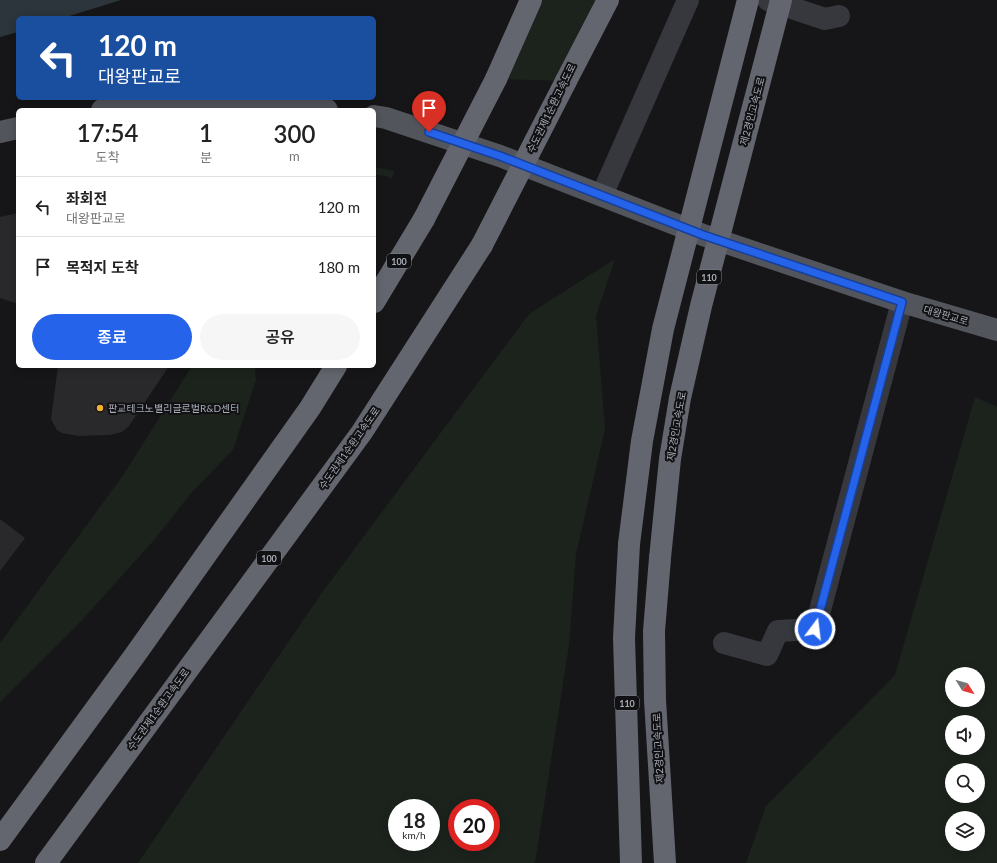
<!DOCTYPE html>
<html lang="ko">
<meta charset="utf-8">
<style>
:root{--surface:#fff;--page:#f6f6f6;--text:#222;--muted:#767676;--line:#e0e0e0;--accent:#2563eb}
body{margin:0;font-family:Lato,"Noto Sans KR",sans-serif;background:var(--page);color:var(--text);height:100vh;display:flex;flex-direction:column;font-size:15px;white-space:nowrap}
*{box-sizing:border-box;margin:0}
p{font-size:13px;color:var(--muted)}
.icon{flex:none;width:22px;height:22px;fill:none;stroke:currentColor;stroke-width:2;stroke-linecap:round;stroke-linejoin:round}
.map{position:relative;flex:1;overflow:hidden}
.side{position:absolute;left:16px;top:108px;width:360px;height:260px;display:flex;flex-direction:column;background:var(--surface);border-radius:6px;box-shadow:0 2px 10px #0003}
.side>*{flex:none}
.hud{position:absolute;left:16px;top:16px;width:360px;height:84px;border-radius:6px;box-shadow:0 2px 10px #0003;background:#1a4fa0;color:#fff;overflow:hidden}
.needle{width:26px;rotate:127deg}
.fabs{position:absolute;left:945px;top:667px;display:grid;gap:8px}
.fabs a{display:grid;place-items:center;width:40px;height:40px;border-radius:50%;background:var(--surface);box-shadow:0 2px 10px #0003;font-size:20px}
.speed{position:absolute;left:388px;top:799px;display:flex;gap:8px;font-size:20px;font-weight:700;text-align:center}
.speed>*{display:grid;place-content:center;width:52px;height:52px;border-radius:50%;background:var(--surface);box-shadow:0 2px 10px #0003;line-height:1}
.speed small{font-size:10px;font-weight:400}
.speed .limit{border:6px solid #d22;background:#fff;color:#111}
.pin{position:absolute;display:grid;place-items:center;width:34px;height:34px;color:#fff;margin:-41px -17px;border-radius:50% 50% 50% 0;rotate:-45deg;box-shadow:0 0 4px #0007}
.pin .icon{rotate:45deg}
.me{position:absolute;width:44px;margin:-22px;rotate:15deg;stroke-linejoin:round;filter:drop-shadow(0 0 3px #0008)}
.turn{display:flex;align-items:center;gap:14px;height:84px;padding:0 16px;font-size:18px}
.turn .icon{width:52px;height:52px;stroke-width:2.5}
.turn b{display:block;font-size:28px;line-height:34px}
.eta{display:flex;justify-content:space-evenly;align-items:center;height:68px;text-align:center}
.eta b{font-size:24px;font-weight:600;line-height:28px}
.action{display:flex;gap:8px;margin-top:auto;padding:8px 16px}
.action a{flex:1;height:46px;border-radius:24px;background:var(--accent);color:#fff;font-size:16px;font-weight:600;line-height:46px;text-align:center}
.action a+a{background:var(--page);color:var(--text)}
ul{padding:0;list-style:none}
li{display:flex;align-items:center;gap:12px;height:60px;padding:0 16px;border-top:1px solid var(--line)}
li div{flex:1}
li b{display:block;font-size:15px}
li em{font-style:normal}
.map>svg:first-child{display:block}
</style>
<div class="map">
<svg width="997" height="863" viewBox="0 0 997 863">
<rect width="100%" height="100%" fill="#161618"/>
<g fill="#1c231d" fill-rule="evenodd">
<polygon points="519,0 608,0 566,81 496,79"/>
<path d="M374,167L395,171L391,179C387,175 380,176 374,174Z"/>
<path d="M615,259L596,316L605,429L576,554L569,645L535,863H138L321,594L529,314ZM397,808H431V842H397ZM457,808H491V842H457Z"/>
<polygon points="192,366 257,366 255,370 256,380 233,450 192,492 155,539 83,619 0,702 0,643 122,477"/>
<path d="M975,397L997,407V863H746L766,806L895,675ZM952,674H978V700H952ZM952,722H978V748H952ZM952,770H978V796H952ZM952,818H978V844H952Z"/>
</g>
<polygon fill="#2c353c" points="0,0 121,0 63,18 18,18 18,32 0,37"/>
<g fill="#29292c">
<polygon points="18,213 18,304 0,298 0,217"/>
<polygon points="58,366 169,366 129,426 122,432 110,435 79,436 62,433 57,430 51,419"/>
<polygon points="0,519 25,538 0,571"/>
</g>
<g fill="none" stroke-linecap="round" stroke-linejoin="round">
<g stroke="#37383d" stroke-width="22">
<polyline points="768,0 825,19 839,16"/>
<polyline points="602,195 688,0"/>
<polyline points="724,643 767,655 778,631 815,629 902,302"/>
</g>
<g stroke="#53555c" stroke-width="22">
<polyline points="102,110 257,101 327,110"/>
<polyline points="374,116 386,118 500,156 703,235 902,302 997,330"/>
<polyline points="0,132 18,128"/>
</g>
<g stroke="#63666e" stroke-width="22">
<polyline points="496,79 531,0"/>
<polyline points="566,81 608,0"/>
<polyline points="374,302 424,219"/>
<polyline points="629,544 624,638 631,863"/>
<polyline points="660,558 654,631 655,700 665,863"/>
<polyline points="0,840 135,655 310,408 336,366"/>
<polyline points="46,863 362,432 482,245"/>
</g>
<g stroke="#63666e" stroke-width="22">
<polyline points="424,219 496,79"/>
<polyline points="482,245 566,81"/>
<polyline points="629,544 642,441 663,329 748,0"/>
<polyline points="660,558 670,459 680,398 701,306 781,0"/>
</g>
</g>
<g fill="none" stroke-linecap="round" stroke-linejoin="round">
<g stroke="#184099" stroke-width="10">
<polyline id="route" points="429,132 500,156 703,235 902,302 815,629"/>
</g>
<use href="#route" stroke="#2563eb" stroke-width="7"/>
</g>
<circle fill="#f2b134" stroke="#111113" stroke-width="1.5" cx="100" cy="408" r="4"/>
<g text-anchor="middle" dominant-baseline="central" stroke-width="4" stroke-linejoin="round" paint-order="stroke">
<g fill="#111113" stroke="#7b7e86" stroke-width="1">
<rect x="387" y="254" width="24" height="14" rx="3"/>
<rect x="697" y="270" width="24" height="14" rx="3"/>
<rect x="257" y="551" width="24" height="14" rx="3"/>
<rect x="615" y="696" width="24" height="14" rx="3"/>
</g>
<g font-size="9" font-weight="bold" fill="#a8adb8">
<text x="399" y="261">100</text>
<text x="709" y="277">110</text>
<text x="269" y="558">100</text>
<text x="627" y="703">110</text>
</g>
<g font-size="10" fill="#a8adb8" stroke="#111113">
<text transform="translate(551 108) rotate(-64)">수도권제1순환고속도로</text>
<text transform="translate(752 111) rotate(-75)">제2경인고속도로</text>
<text transform="translate(946 315) rotate(16)">대왕판교로</text>
<text transform="translate(676 426) rotate(-80)">제2경인고속도로</text>
<text transform="translate(349 448) rotate(-55)">수도권제1순환고속도로</text>
<text transform="translate(158 709) rotate(-54)">수도권제1순환고속도로</text>
<text transform="translate(658 748) rotate(-93)">제2경인고속도로</text>
</g>
<g font-size="10" fill="#a8adb8" stroke="#111113" text-anchor="start">
<text x="108" y="408">판교테크노밸리글로벌R&amp;D센터</text>
</g>
</g>
</svg>
<div class="fabs">
<a><svg class="needle" viewBox="-14 -14 28 28"><path d="M0-13l5 13h-10z" fill="#e53935"/><path d="M0 13l5-13h-10z" fill="#767676"/></svg></a>
<a><svg class="icon" aria-label="sound" viewBox="0 0 24 24"><path d="M4 9h4l5-4v14l-5-4H4zM17 9q2 3 0 6"/></svg></a>
<a><svg class="icon" aria-label="search" viewBox="0 0 24 24"><circle cx="10" cy="10" r="6"/><path d="M15 15l6 6"/></svg></a>
<a><svg class="icon" aria-label="layers" viewBox="0 0 24 24"><path d="M12 4l9 5-9 5-9-5zM3 14l9 5 9-5"/></svg></a>
</div>
<div class="speed"><div>18<small>km/h</small></div><div class="limit">20</div></div>
<div class="pin" style="left:429px;top:132px;background:#d93025"><svg class="icon" aria-label="arrive" viewBox="0 0 24 24"><path d="M6 21V4h12l-3 4 3 4H6"/></svg></div>
<svg class="me" style="left:815px;top:629px" viewBox="-20 -20 40 40"><circle r="17" fill="#2563eb" stroke="#fff" stroke-width="3"/><path d="M0-11L8 9 0 5-8 9z" fill="#fff"/></svg>
<div class="hud">
<div class="turn"><svg class="icon" aria-label="left" viewBox="0 0 24 24"><path d="M17 20v-9H6M10 6l-5 5 5 5"/></svg><div><b>120 m</b>대왕판교로</div></div>
</div>
<section class="side">
<div class="eta">
<div><b>17:54</b><p>도착</p></div>
<div><b>1</b><p>분</p></div>
<div><b>300</b><p>m</p></div>
</div>
<ul>
<li><svg class="icon" aria-label="left" viewBox="0 0 24 24"><path d="M17 20v-9H6M10 6l-5 5 5 5"/></svg><div><b>좌회전</b><p>대왕판교로</p></div><em>120 m</em></li>
<li><svg class="icon" aria-label="arrive" viewBox="0 0 24 24"><path d="M6 21V4h12l-3 4 3 4H6"/></svg><div><b>목적지 도착</b></div><em>180 m</em></li>
</ul>
<div class="action"><a>종료</a><a>공유</a></div>
</section>
</div>
